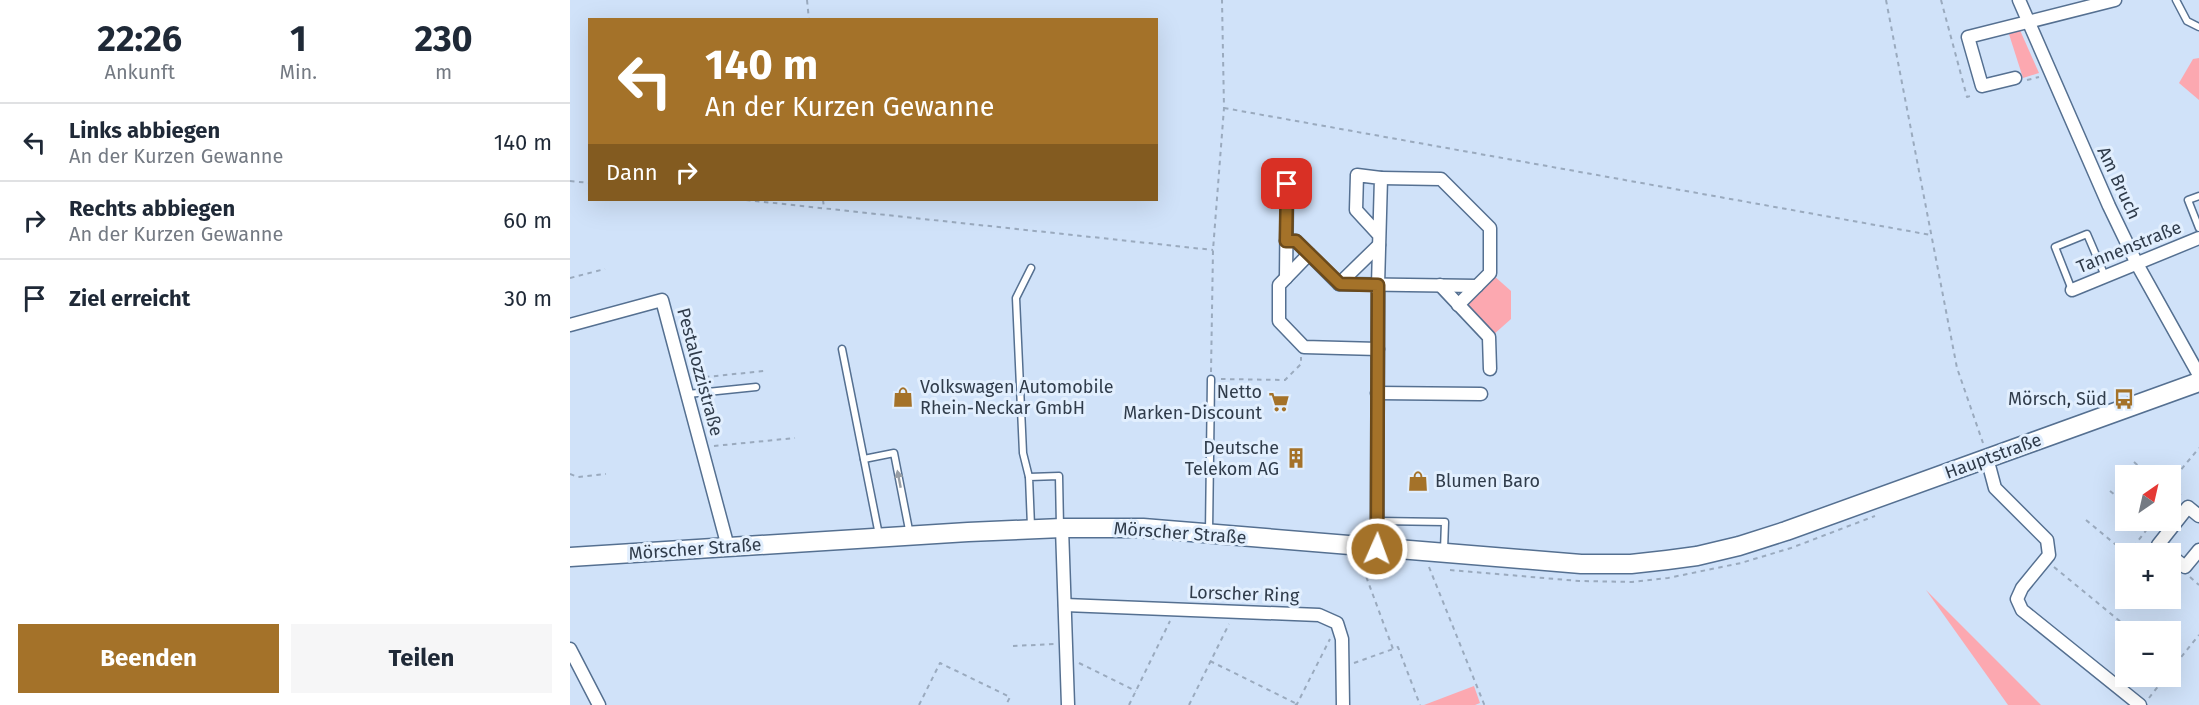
<!DOCTYPE html>
<html lang="de">
<meta charset="utf-8">
<style>
:root{--surface:#fff;--page:#f6f6f7;--text:#1f2937;--muted:#747a83;--line:#e0e1e3;--accent:#a47229}
body{margin:0;font-family:"Fira Sans",sans-serif;background:var(--page);color:var(--text);height:100vh;display:flex;flex-direction:column;font-size:22px;white-space:nowrap}
*{box-sizing:border-box;margin:0}
p{font-size:20px;color:var(--muted)}
.icon{flex:none;width:33px;height:33px;fill:none;stroke:currentColor;stroke-width:2;stroke-linecap:round;stroke-linejoin:round}
.map{position:relative;flex:1;overflow:hidden}
.side{display:flex;flex-direction:column;background:var(--surface);width:570px}
.side>*{flex:none}
.guide{position:absolute;left:18px;top:18px;width:570px;height:183px;border-radius:0px;box-shadow:0 6px 24px #0002;background:#a47229;color:#fff;overflow:hidden}
.needle{width:39px;rotate:34deg}
.buttons{position:absolute;left:1545px;top:465px;display:grid;gap:12px}
.buttons a{display:grid;place-items:center;width:66px;height:66px;border-radius:0px;background:var(--surface);box-shadow:0 6px 24px #0002;font-size:30px}
.pin{position:absolute;display:grid;place-items:center;width:51px;height:51px;color:#fff;margin:-26px;border-radius:12px;box-shadow:0 3px 9px #0006}
.me{position:absolute;width:66px;margin:-33px;rotate:2deg;stroke-linejoin:round;filter:drop-shadow(0 0 4px #0008)}
.turn{display:flex;align-items:center;gap:21px;height:126px;padding:0 18px;font-size:27px}
.turn .icon{width:78px;height:78px;stroke-width:2.5}
.turn b{display:block;font-size:42px;line-height:51px}
.then{display:flex;align-items:center;height:57px;padding:0 18px;background:#0003;gap:12px;font-size:22px}
.eta{display:flex;justify-content:space-evenly;align-items:center;height:102px;text-align:center}
.eta b{font-size:36px;font-weight:700;line-height:42px}
.action{display:flex;gap:12px;margin-top:auto;padding:12px 18px}
.action a{flex:1;height:69px;border-radius:0px;background:var(--accent);color:#fff;font-size:24px;font-weight:700;line-height:69px;text-align:center}
.action a+a{background:var(--page);color:var(--text)}
ul{padding:0;list-style:none}
li{display:flex;align-items:center;gap:18px;height:78px;padding:0 18px;border-top:2px solid var(--line)}
li div{flex:1}
li b{display:block;font-size:22px}
li em{font-style:normal}
main{display:flex;flex:1;min-height:0}
.map>svg:first-child{display:block}
</style>
<main>
<section class="side">
<div class="eta">
<div><b>22:26</b><p>Ankunft</p></div>
<div><b>1</b><p>Min.</p></div>
<div><b>230</b><p>m</p></div>
</div>
<ul>
<li><svg class="icon" aria-label="left" viewBox="0 0 24 24"><path d="M17 20v-9H6M10 6l-5 5 5 5"/></svg><div><b>Links abbiegen</b><p>An der Kurzen Gewanne</p></div><em>140 m</em></li>
<li><svg class="icon" aria-label="right" viewBox="0 0 24 24"><path d="M7 20v-9h11M14 6l5 5-5 5"/></svg><div><b>Rechts abbiegen</b><p>An der Kurzen Gewanne</p></div><em>60 m</em></li>
<li><svg class="icon" aria-label="arrive" viewBox="0 0 24 24"><path d="M6 21V4h12l-3 4 3 4H6"/></svg><div><b>Ziel erreicht</b></div><em>30 m</em></li>
</ul>
<div class="action"><a>Beenden</a><a>Teilen</a></div>
</section>
<div class="map">
<svg width="1629" height="705" viewBox="0 0 1629 705">
<rect width="100%" height="100%" fill="#d0e2f9"/>
<g fill="#fca8b0">
<polygon points="1449,28 1469,73 1453,78 1438,31"/>
<polygon points="1629,58 1629,100 1609,83 1623,59"/>
<polygon points="923,275 941,291 941,319 923,335 897,306 898,303"/>
<polygon points="1356,590 1471,705 1438,705"/>
<polygon points="904,686 910,703 905,705 854,705"/>
</g>
<g fill="none" stroke-linecap="round" stroke-linejoin="round">
<g stroke="#557091" stroke-width="9">
<g id="lane">
<polyline points="1606,0 1617,21 1629,27"/>
<polyline points="1629,196 1618,200 1629,228"/>
<polyline points="1502,290 1485,247 1517,234 1535,276"/>
<polyline points="272,349 309,535"/>
<polyline points="118,394 186,387"/>
<polyline points="294,459 324,453 340,535"/>
<polyline points="459,477 453,453 446,298 461,268"/>
<polyline points="808,521 875,522 874,550"/>
<polyline points="461,526 459,477 489,476 490,527"/>
<polyline points="639,532 641,379"/>
</g>
</g>
<g stroke="#557091" stroke-width="15">
<g id="street">
<polyline points="1449,0 1539,206 1567,264 1629,375"/>
<polyline points="1445,78 1412,86 1398,37 1545,0"/>
<polyline points="716,241 726,241 739,254"/>
<polyline points="716,278 717,184"/>
<polyline points="769,284 809,245"/>
<polyline points="870,285 919,337 920,369"/>
<polyline points="1502,290 1629,238"/>
<polyline points="888,305 907,286"/>
<polyline points="0,325 92,300 158,547"/>
<polyline points="808,349 734,347 709,321 709,285 739,254 769,284 907,286 920,273 920,228 871,179 811,178"/>
<polyline points="807,393 911,394"/>
<polyline points="1417,458 1425,488 1477,540 1479,555 1452,588 1447,599 1452,610 1570,705"/>
<polyline points="492,528 498,705"/>
<polyline points="807,549 808,285 811,178 787,175 786,210 809,235"/>
<polyline points="1598,554 1588,545 1618,507 1629,516"/>
<polyline points="1600,555 1615,567 1629,550"/>
<polyline points="495,605 749,615 767,623 772,639 773,705"/>
<polyline points="0,649 29,705"/>
</g>
</g>
<g stroke="#557091" stroke-width="21">
<polyline id="secondary" points="0,557 398,532 492,528 573,528 1011,564 1061,564 1097,560 1127,556 1169,546 1216,531 1629,382"/>
</g>
<g stroke="#9aaabe" stroke-width="2" stroke-dasharray="4.5 4.5" stroke-linecap="butt">
<polyline points="237,0 239,20"/>
<polyline points="1316,0 1387,368 1413,443"/>
<polyline points="1371,0 1397,97 1404,95"/>
<polyline points="1457,80 1469,77"/>
<polyline points="654,108 1361,235"/>
<polyline points="0,181 20,183"/>
<polyline points="176,200 643,250"/>
<polyline points="253,200 254,208"/>
<polyline points="0,278 35,269"/>
<polyline points="641,372 643,250 654,108 652,0"/>
<polyline points="126,378 194,371"/>
<polyline points="651,379 715,380 731,364 731,357"/>
<polyline points="144,446 225,438"/>
<polyline points="1564,462 1580,476"/>
<polyline points="0,474 8,477 36,474"/>
<polyline points="1600,483 1629,448"/>
<polyline points="1600,487 1612,496"/>
<polyline points="1540,491 1556,504"/>
<polyline points="1600,501 1607,492"/>
<polyline points="1516,520 1557,554"/>
<polyline points="1558,554 1584,520"/>
<polyline points="790,560 823,649 828,647 850,705"/>
<polyline points="859,567 914,704 911,705"/>
<polyline points="1484,567 1563,632"/>
<polyline points="880,570 1009,581 1062,582 1098,578 1171,563 1221,548 1305,516"/>
<polyline points="1620,577 1629,585"/>
<polyline points="443,646 485,644"/>
<polyline points="640,661 727,704"/>
<polyline points="509,663 566,691"/>
<polyline points="784,663 823,649"/>
<polyline points="1600,671 1629,635"/>
<polyline points="1579,698 1596,676"/>
<polyline points="349,705 370,663 440,697 436,705"/>
<polyline points="559,705 600,621"/>
<polyline points="619,705 659,624"/>
<polyline points="725,705 727,704 760,639"/>
</g>
<use href="#lane" stroke="#fff" stroke-width="6"/>
<use href="#street" stroke="#fff" stroke-width="12"/>
<use href="#secondary" stroke="#fff" stroke-width="18"/>
</g>
<defs><path id="oneway-solid" d="M-6-.8H1V-3.2L6.5 0L1 3.2V.8H-6Z" transform="scale(1.5)"/></defs>
<use fill="#989ea5" href="#oneway-solid" transform="translate(329 479) rotate(-101)"/>
<g fill="none" stroke-linecap="round" stroke-linejoin="round">
<g stroke="#6b4a1b" stroke-width="15">
<polyline id="route" points="717,184 716,241 726,241 770,284 808,285 807,549"/>
</g>
<use href="#route" stroke="#a47229" stroke-width="10"/>
</g>
<defs>
<g id="shop-bare" transform="scale(1.62)"><path d="M-5-2.5h2.3a2.7 3.5 0 0 1 5.4 0H5L5.5 6h-11ZM-1.5-2.5h3a1.5 2.3 0 0 0-3 0Z" fill="#a47229" stroke="#e2effe" stroke-width="2.5" paint-order="stroke"/></g>
<g id="bus-bare" transform="scale(1.62)"><path d="M-5-6H5V4H4V6H2V4H-2V6H-4V4H-5ZM-3.5-4V0h7V-4ZM-3.5 1.2v1.5H-2V1.2ZM2 1.2v1.5H3.5V1.2Z" fill="#a47229" stroke="#e2effe" stroke-width="2.5" paint-order="stroke"/></g>
<g id="supermarket-bare" transform="scale(1.62)"><path d="M-6-5.5h2.5l.6 2H6L4.5 2H-2.5L-4.4-4H-6ZM-1.5 3.2a1.3 1.3 0 1 0 .1 0ZM3 3.2a1.3 1.3 0 1 0 .1 0Z" fill="#a47229" stroke="#e2effe" stroke-width="2.5" paint-order="stroke"/></g>
<g id="building-bare" transform="scale(1.62)"><path d="M-4-6H4V6H1V3H-1V6H-4ZM-2.5-4.3h1.7v1.8h-1.7ZM.8-4.3h1.7v1.8H.8ZM-2.5-1h1.7V.8h-1.7ZM.8-1h1.7V.8H.8Z" fill="#a47229" stroke="#e2effe" stroke-width="2.5" paint-order="stroke"/></g>
</defs>
<g fill-rule="evenodd">
<use href="#shop-bare" x="333" y="397"/>
<use href="#bus-bare" x="1554" y="399"/>
<use href="#supermarket-bare" x="709" y="402"/>
<use href="#building-bare" x="726" y="458"/>
<use href="#shop-bare" x="848" y="481"/>
</g>
<g text-anchor="middle" dominant-baseline="central" stroke-width="6" stroke-linejoin="round" paint-order="stroke">
<g font-size="18" fill="#303c4b" stroke="#e2effe">
<text transform="translate(1549 183) rotate(65)">Am Bruch</text>
<text transform="translate(1559 247) rotate(-22)">Tannenstraße</text>
<text transform="translate(130 372) rotate(75)">Pestalozzistraße</text>
<text transform="translate(1423 456) rotate(-20)">Hauptstraße</text>
<text transform="translate(610 533) rotate(4)">Mörscher Straße</text>
<text transform="translate(125 549) rotate(-4)">Mörscher Straße</text>
<text transform="translate(674 594) rotate(2)">Lorscher Ring</text>
</g>
<g font-size="18" fill="#303c4b" stroke="#e2effe" text-anchor="end">
<text x="350" y="387" text-anchor="start">Volkswagen Automobile<tspan x="350" dy="21">Rhein-Neckar GmbH</tspan></text>
<text x="692" y="392">Netto<tspan x="692" dy="21">Marken-Discount</tspan></text>
<text x="1537" y="399">Mörsch, Süd</text>
<text x="709" y="448">Deutsche<tspan x="709" dy="21">Telekom AG</tspan></text>
<text x="865" y="481" text-anchor="start">Blumen Baro</text>
</g>
</g>
</svg>
<div class="buttons">
<a><svg class="needle" viewBox="-14 -14 28 28"><path d="M0-13l5 13h-10z" fill="#e53935"/><path d="M0 13l5-13h-10z" fill="#747a83"/></svg></a>
<a>+</a>
<a>−</a>
</div>
<div class="pin" style="left:717px;top:184px;background:#d93025"><svg class="icon" aria-label="arrive" viewBox="0 0 24 24"><path d="M6 21V4h12l-3 4 3 4H6"/></svg></div>
<svg class="me" style="left:807px;top:549px" viewBox="-20 -20 40 40"><circle r="17" fill="#a47229" stroke="#fff" stroke-width="3"/><path d="M0-11L8 9 0 5-8 9z" fill="#fff"/></svg>
<div class="guide">
<div class="turn"><svg class="icon" aria-label="left" viewBox="0 0 24 24"><path d="M17 20v-9H6M10 6l-5 5 5 5"/></svg><div><b>140 m</b>An der Kurzen Gewanne</div></div>
<div class="then">Dann<svg class="icon" aria-label="right" viewBox="0 0 24 24"><path d="M7 20v-9h11M14 6l5 5-5 5"/></svg></div>
</div>
</div>
</main>
